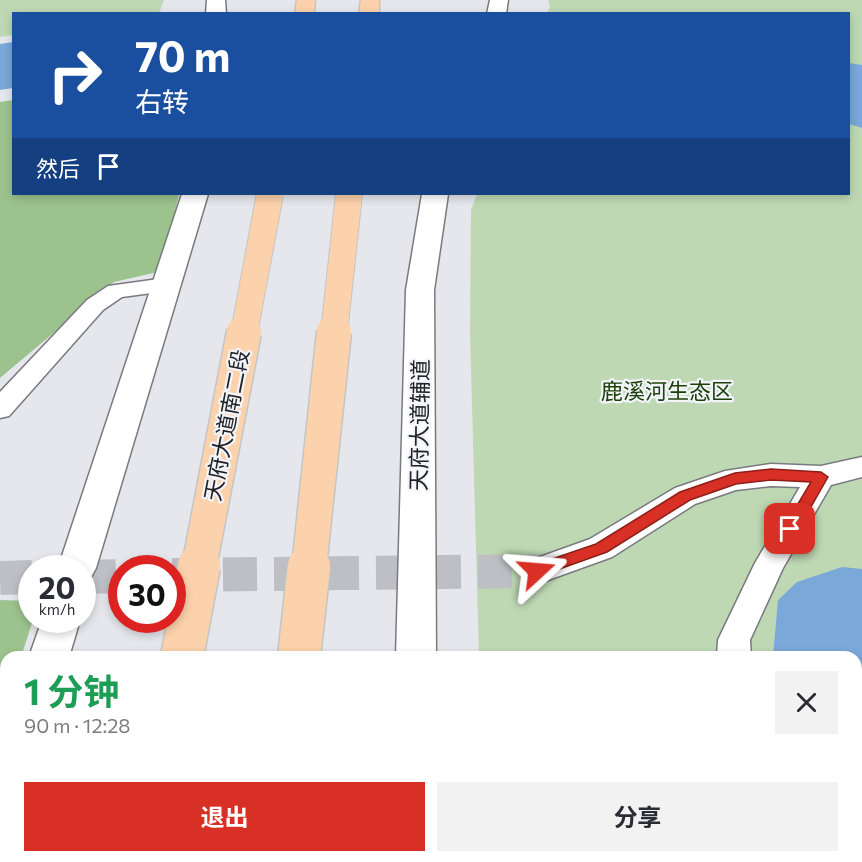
<!DOCTYPE html>
<html lang="zh">
<meta charset="utf-8">
<style>
:root{--surface:#fff;--page:#f2f2f3;--text:#2b2b33;--muted:#7c7c81;--accent:#d93025}
body{margin:0;font-family:Commissioner,"Noto Sans SC",sans-serif;background:var(--page);color:var(--text);height:100vh;display:flex;flex-direction:column;font-size:22px;white-space:nowrap}
*{box-sizing:border-box;margin:0}
p{font-size:20px;color:var(--muted)}
.icon{flex:none;width:33px;height:33px;fill:none;stroke:currentColor;stroke-width:2;stroke-linecap:round;stroke-linejoin:round}
.map{position:relative;flex:1;overflow:hidden}
.drawer{position:absolute;left:0px;top:651px;width:862px;height:212px;display:flex;flex-direction:column;background:var(--surface);border-radius:18px 18px 0 0;box-shadow:0 3px 9px #0003}
.drawer>*{flex:none}
.hud{position:absolute;left:12px;top:12px;width:838px;height:183px;border-radius:0px;box-shadow:0 3px 9px #0003;background:#1a4fa0;color:#fff;overflow:hidden}
.speed{position:absolute;left:18px;top:555px;display:flex;gap:12px;font-size:30px;font-weight:700;text-align:center}
.speed>*{display:grid;place-content:center;width:78px;height:78px;border-radius:50%;background:var(--surface);box-shadow:0 3px 9px #0003;line-height:1}
.speed small{font-size:15px;font-weight:400}
.speed .limit{border:9px solid #d22;background:#fff;color:#111}
.pin{position:absolute;display:grid;place-items:center;width:51px;height:51px;color:#fff;margin:-26px;border-radius:12px;box-shadow:0 3px 9px #0006}
.me{position:absolute;width:66px;margin:-33px;rotate:71deg;stroke-linejoin:round;filter:drop-shadow(0 0 4px #0008)}
.turn{display:flex;align-items:center;gap:21px;height:126px;padding:0 24px;font-size:27px}
.turn .icon{width:78px;height:78px;stroke-width:2.5}
.turn b{display:block;font-size:42px;line-height:51px}
.then{display:flex;align-items:center;height:57px;padding:0 24px;background:#0003;gap:12px;font-size:22px}
.round{display:grid;place-items:center;flex:none;width:63px;height:63px;border-radius:0px;background:var(--page)}
.head{display:flex;align-items:center;justify-content:space-between;height:102px;padding:0 24px}
h1{font-size:36px;font-weight:700;line-height:45px;color:#1e9e55}
.button{display:flex;gap:12px;margin-top:auto;padding:12px 24px}
.button a{flex:1;height:69px;border-radius:0px;background:var(--accent);color:#fff;font-size:24px;font-weight:700;line-height:69px;text-align:center}
.button a+a{background:var(--page);color:var(--text)}
.map>svg:first-child{display:block}
</style>
<div class="map">
<svg width="862" height="862" viewBox="0 0 862 862">
<rect width="100%" height="100%" fill="#e5e7ec"/>
<g fill="#bed8b4">
<polygon points="0,0 164,0 159,13 14,14 13,35 0,37"/>
<polygon points="548,0 862,0 862,862 485,862 485,856 856,856 856,657 479,657 470,333 471,210 477,194 849,194 849,14 547,13 550,7"/>
</g>
<g fill="#9cc38d">
<polygon points="13,100 14,194 179,194 162,271 114,282 0,378 0,102"/>
<polygon points="0,600 31,601 33,620 21,657 6,657 6,708 0,727"/>
</g>
<g fill="#7aa8d8">
<polygon points="13,42 13,88 0,90 0,44"/>
<polygon points="849,63 862,65 862,128 849,124"/>
<polygon points="842,567 862,569 862,862 818,862 815,857 856,856 856,657 773,657 778,600 797,582"/>
</g>
<g fill="none" stroke-linecap="round" stroke-linejoin="round">
<g stroke="#bebfc4" stroke-width="34" stroke-dasharray="34 17" stroke-linecap="butt">
<polyline points="172,575 537,571"/>
<polyline points="82,577 122,576"/>
<polyline points="0,578 32,577"/>
</g>
<g stroke="#797a7f" stroke-width="3">
<g id="minor">
<polygon points="166,278 174,280 178,285 174,290 122,297 103,310 9,416 0,418 0,392 87,300 108,286"/>
<polygon points="862,457 862,477 831,485 783,568 750,640 751,657 717,657 718,640 755,563 800,487 771,486 736,490 695,504 612,557 537,584 526,580 522,571 526,562 590,539 675,488 725,471 771,464 821,466"/>
<polygon points="747,856 785,856 786,862 748,862"/>
</g>
</g>
<g stroke="#797a7f" stroke-width="3">
<g id="tertiary">
<polygon points="207,0 225,0 226,14 206,14"/>
<polygon points="490,0 508,0 506,14 487,14"/>
<polygon points="182,194 208,194 96,568 90,579 82,582 82,568 58,568"/>
<polygon points="422,194 448,194 434,290 436,657 396,657 406,290"/>
<polygon points="42,620 80,620 69,657 29,657"/>
<polygon points="6,771 6,832 0,835 0,773"/>
<rect x="389" y="856" width="48" height="6"/>
</g>
</g>
<g stroke="#c5c5c6" stroke-width="3">
<g id="trunk">
<polygon points="297,0 315,0 314,14 295,14"/>
<polygon points="361,0 379,0 379,14 359,14"/>
<polygon points="120,856 167,856 167,862 119,862"/>
<polygon points="253,856 300,856 300,862 252,862"/>
</g>
</g>
<use href="#minor" fill="#fff" fill-rule="evenodd"/>
<use href="#tertiary" fill="#fff" fill-rule="evenodd"/>
<use href="#trunk" fill="#fbd2ab" fill-rule="evenodd"/>
<g stroke="#c5c5c6" stroke-width="28" stroke-linecap="butt">
<g id="trunk-bridge-far2">
<polyline points="244,333 270,194"/>
<polyline points="334,333 349,194"/>
</g>
</g>
<g stroke="#c5c5c6" stroke-width="37" stroke-linecap="butt">
<g id="trunk-bridge-far1">
<polyline points="199,567 244,332"/>
<polyline points="309,567 334,332"/>
</g>
</g>
<g stroke="#c5c5c6" stroke-width="45" stroke-linecap="butt">
<g id="trunk-bridge">
<polyline points="182,657 199,566"/>
<polyline points="299,657 309,566"/>
</g>
</g>
<use href="#trunk-bridge-far2" stroke="#fbd2ab" stroke-width="26"/>
<use href="#trunk-bridge-far1" stroke="#fbd2ab" stroke-width="34"/>
<use href="#trunk-bridge" stroke="#fbd2ab" stroke-width="42"/>
</g>
<polygon fill="#d93025" stroke="#8d1f18" stroke-width="1.5" points="771,469 821,472 828,477 796,533 785,533 783,529 811,482 771,480 736,484 690,500 607,552 537,577 531,575 529,571 531,566 596,544 680,492 735,473"/>
<g text-anchor="middle" dominant-baseline="central" stroke-width="4.5" stroke-linejoin="round" paint-order="stroke">
<g font-size="22" fill="#1c4108" stroke="#f2f4f9">
<text x="667" y="390">鹿溪河生态区</text>
</g>
<g font-size="22" fill="#212123" stroke="#f2f4f9">
<text transform="translate(226 425) rotate(-79)">天府大道南二段</text>
<text transform="translate(419 425) rotate(-89)">天府大道辅道</text>
</g>
</g>
</svg>
<div class="speed"><div>20<small>km/h</small></div><div class="limit">30</div></div>
<div class="pin" style="left:790px;top:529px;background:#d93025"><svg class="icon" aria-label="arrive" viewBox="0 0 24 24"><path d="M6 21V4h12l-3 4 3 4H6"/></svg></div>
<svg class="me" style="left:537px;top:571px" viewBox="-20 -20 40 40"><path d="M0-17L14 15 0 8-14 15z" fill="#d93025" stroke="#fff" stroke-width="4"/></svg>
<div class="hud">
<div class="turn"><svg class="icon" aria-label="right" viewBox="0 0 24 24"><path d="M7 20v-9h11M14 6l5 5-5 5"/></svg><div><b>70 m</b>右转</div></div>
<div class="then">然后<svg class="icon" aria-label="arrive" viewBox="0 0 24 24"><path d="M6 21V4h12l-3 4 3 4H6"/></svg></div>
</div>
<section class="drawer">
<div class="head"><div><h1>1 分钟</h1><p>90 m · 12:28</p></div><a class="round"><svg class="icon" aria-label="close" viewBox="0 0 24 24"><path d="M6 6l12 12M18 6L6 18"/></svg></a></div>
<div class="button"><a>退出</a><a>分享</a></div>
</section>
</div>
